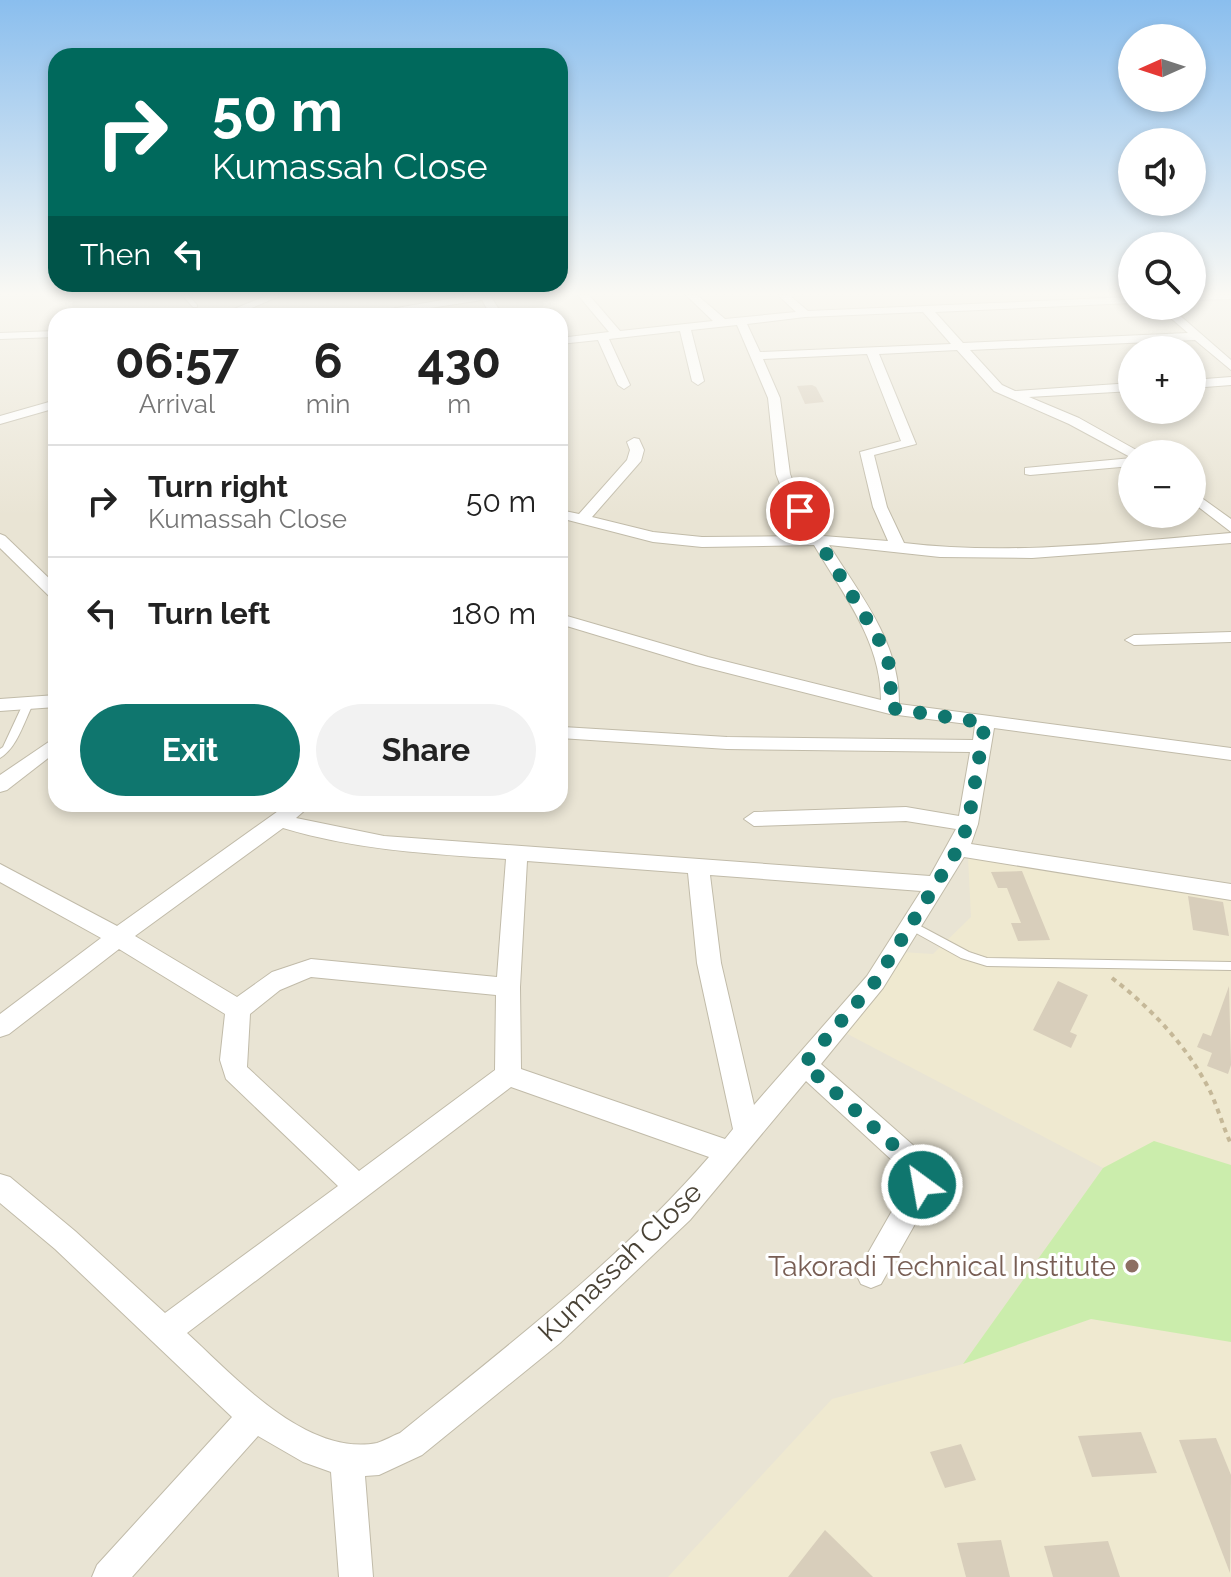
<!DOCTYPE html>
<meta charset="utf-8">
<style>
:root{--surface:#fff;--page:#f2f2f2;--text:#222;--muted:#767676;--line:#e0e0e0;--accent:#0f766e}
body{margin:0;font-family:Raleway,sans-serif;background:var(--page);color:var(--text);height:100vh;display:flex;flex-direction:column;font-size:30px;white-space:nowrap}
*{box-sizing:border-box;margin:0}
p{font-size:26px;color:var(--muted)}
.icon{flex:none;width:44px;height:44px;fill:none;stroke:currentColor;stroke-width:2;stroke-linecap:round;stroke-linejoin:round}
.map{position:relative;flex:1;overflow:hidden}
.panel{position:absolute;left:48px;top:308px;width:520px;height:504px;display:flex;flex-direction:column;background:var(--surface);border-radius:24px;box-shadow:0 4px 12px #0003}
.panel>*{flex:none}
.banner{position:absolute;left:48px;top:48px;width:520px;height:244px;border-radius:24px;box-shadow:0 4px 12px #0003;background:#00695c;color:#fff;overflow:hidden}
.needle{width:52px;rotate:267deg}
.tools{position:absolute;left:1118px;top:24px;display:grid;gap:16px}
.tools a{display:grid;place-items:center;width:88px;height:88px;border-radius:50%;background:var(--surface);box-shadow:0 4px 12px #0003;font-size:40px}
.pin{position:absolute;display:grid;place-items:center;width:68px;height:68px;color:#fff;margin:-34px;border:4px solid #fff;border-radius:50%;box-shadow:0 2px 8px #0007}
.me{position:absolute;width:88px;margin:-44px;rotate:328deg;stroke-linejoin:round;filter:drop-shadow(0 0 6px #0008)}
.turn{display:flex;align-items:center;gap:28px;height:168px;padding:0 32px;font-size:36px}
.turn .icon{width:104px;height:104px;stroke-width:2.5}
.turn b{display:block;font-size:56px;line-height:68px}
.then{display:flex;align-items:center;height:76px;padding:0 32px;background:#0003;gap:16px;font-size:30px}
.eta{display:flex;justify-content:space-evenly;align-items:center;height:136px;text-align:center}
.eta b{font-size:48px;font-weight:700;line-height:56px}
.button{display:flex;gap:16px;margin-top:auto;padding:16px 32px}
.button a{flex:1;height:92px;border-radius:48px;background:var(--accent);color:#fff;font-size:32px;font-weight:700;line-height:92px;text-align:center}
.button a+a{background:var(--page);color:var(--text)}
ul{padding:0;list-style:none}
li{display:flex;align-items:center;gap:24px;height:112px;padding:0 32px;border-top:2px solid var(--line)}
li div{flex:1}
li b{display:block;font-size:30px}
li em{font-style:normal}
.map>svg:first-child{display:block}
</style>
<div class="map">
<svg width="1231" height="1577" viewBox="0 0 1231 1577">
<rect width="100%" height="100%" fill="#f5f2e7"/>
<path fill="#e9e4d4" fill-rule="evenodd" d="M0,295H1132V306H1192V295H1231V1577H0ZM56,316H560V804H56ZM1132,350H1192V410H1132ZM1132,454H1192V514H1132Z"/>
<polygon fill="#efe9d0" points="968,857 1231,894 1231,1577 668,1577 832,1399 963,1364 1103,1168 838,1029 901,952 933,954 971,917"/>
<polygon fill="#cbedac" points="1154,1141 1231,1165 1231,1342 1091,1319 963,1364 1103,1168"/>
<g fill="#d8cebb">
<polygon points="812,385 816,387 824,402 805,404 797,386"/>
<polygon points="1022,871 1050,940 1018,941 1011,923 1021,923 1007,888 998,888 991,872"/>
<polygon points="1188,896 1223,902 1229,936 1193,930"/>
<polygon points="1058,981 1088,995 1070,1032 1077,1035 1071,1048 1033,1030"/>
<polygon points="1229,986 1231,1065 1228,1074 1207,1066 1212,1053 1197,1047 1203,1033 1211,1036"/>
<polygon points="1141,1432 1157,1473 1092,1477 1078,1436"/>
<polygon points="1216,1438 1231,1475 1230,1573 1179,1440"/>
<polygon points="961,1444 976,1480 945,1488 930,1452"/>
<polygon points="825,1530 873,1577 788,1577"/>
<polygon points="1001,1540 1010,1577 966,1577 957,1543"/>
<polygon points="1108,1541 1120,1577 1053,1577 1044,1546"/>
</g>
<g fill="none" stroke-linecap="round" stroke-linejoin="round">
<g stroke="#c1bba9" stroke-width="2">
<g id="service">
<polygon points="182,295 188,295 197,305 197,307 193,307"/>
<path d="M28,701L33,704C24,722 17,748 0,758V749L3,747L23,704Z"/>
<polygon points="911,921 969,952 987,958 1231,962 1231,970 987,966 961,958 907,928 905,925 907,922"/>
</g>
</g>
<g stroke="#c1bba9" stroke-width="2">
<g id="minor">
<polygon points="268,295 282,295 233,316 217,316"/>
<polygon points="471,295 490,295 503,316 491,316 482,300 378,316 351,316"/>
<path d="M578,295H589L620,331L713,321L686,295H697L725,319L796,312L778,295H789L808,311L1132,297V303L935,312L963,343L1188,333L1157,306H1169L1231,360V370L1195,340L970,350L1002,385L1015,391L1132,383V391L1029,397L1079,418L1138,451L1140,454H1132V466L1030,475L1025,474V468L1132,458L1069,424L994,391L957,350L879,354L916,444L874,455L887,507L904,543C1012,556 1123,542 1231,533V543L1032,558L940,557L829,545C860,595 900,642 899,704L1231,748V760L994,728L978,824L971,844L1231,884V900L964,857L883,988L821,1064L931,1161C936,1173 937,1182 932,1194L881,1284L871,1288L861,1284L856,1274L908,1183V1175L806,1081L690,1220L560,1343L422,1455L379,1475L365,1476L373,1577H339L331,1472L303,1462L258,1436L132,1577H92L97,1565L232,1417L55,1249L0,1203V1174L10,1177L75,1231L165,1313L338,1186L226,1079L220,1060L225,1014L119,949L9,1034L0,1037V1014L101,938L0,882V864L117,926L288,804H312L296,818L384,836L930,876L956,829L906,821L754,826L744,819L754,812L906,807L959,816L970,752L727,749L560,738V728L563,727L727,737L973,740L975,725L890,714L696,665L560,624V614L708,657L881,700C881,641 843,594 814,545L702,547L653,542L560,518V510L579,514L627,460L630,450L627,442L634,438L639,439L644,450L641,461L592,517L653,532L702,537L808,536L785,497L776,474L768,398L737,325L691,330L704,381L698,385L692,381L680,331L609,339L630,385L624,389L618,385L598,340L560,344V338L609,332ZM923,312L951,344L760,352L747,324L805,317ZM867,354L901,441L860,452L873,507L888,541L823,536L799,497L790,474L780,398L763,359ZM283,828C356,850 430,854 506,859L497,977L311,959L272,972L237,997L135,936ZM527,861L688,873L697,963L733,1129L725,1139L521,1069L520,987ZM710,875L921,891L867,976L754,1105L721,963ZM311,977L496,995L495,1070L359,1171L247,1067L250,1014L280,990ZM511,1087L709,1157C619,1261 507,1346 400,1433C392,1436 384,1441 377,1443C306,1457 234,1376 187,1333Z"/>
<polygon points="1192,295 1231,295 1231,299 1192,300"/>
<polygon points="56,331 56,337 0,339 0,333"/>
<polygon points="1231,377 1231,385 1192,388 1192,380"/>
<polygon points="56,400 56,408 0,424 0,416"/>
<polygon points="1192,491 1231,519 1231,532 1192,502"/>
<polygon points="0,534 5,536 56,585 56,599 50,597 0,548"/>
<polygon points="1231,632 1231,642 1134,645 1125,640 1134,635"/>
<polygon points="56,695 56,707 0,711 0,699"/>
<polygon points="56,737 56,752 7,790 0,792 0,775"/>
</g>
</g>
<path stroke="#c5b898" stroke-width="4" stroke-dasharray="5 5" stroke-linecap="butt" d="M1112,978C1151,1008 1188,1047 1210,1091C1218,1108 1223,1127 1231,1144"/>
<use href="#service" fill="#fff" fill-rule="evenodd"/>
<use href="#minor" fill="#fff" fill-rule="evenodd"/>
</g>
<linearGradient id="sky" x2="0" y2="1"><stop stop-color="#8abeee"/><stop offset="0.57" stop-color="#faf9f4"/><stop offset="1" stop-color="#faf9f4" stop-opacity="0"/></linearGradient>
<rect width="1231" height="516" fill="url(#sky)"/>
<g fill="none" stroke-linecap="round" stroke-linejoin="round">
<polyline stroke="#0f766e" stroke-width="14" stroke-dasharray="0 25.2" points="800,511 876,634 887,656 891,675 890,708 985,723 968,824 958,849 875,982 804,1064 921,1170 922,1185"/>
</g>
<circle fill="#8d6e63" stroke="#fff" stroke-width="3" cx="1132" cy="1266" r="8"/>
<g text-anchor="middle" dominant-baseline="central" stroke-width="6" stroke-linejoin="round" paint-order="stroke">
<g font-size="28" fill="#494235" stroke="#fff">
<text transform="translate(620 1262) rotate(-44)">Kumassah Close</text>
</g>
<g font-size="28" fill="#785e54" stroke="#fff" text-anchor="end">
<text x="1116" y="1266">Takoradi Technical Institute</text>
</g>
</g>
</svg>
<div class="tools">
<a><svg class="needle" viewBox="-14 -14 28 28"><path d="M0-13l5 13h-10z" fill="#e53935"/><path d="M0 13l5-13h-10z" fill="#767676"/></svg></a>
<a><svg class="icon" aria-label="sound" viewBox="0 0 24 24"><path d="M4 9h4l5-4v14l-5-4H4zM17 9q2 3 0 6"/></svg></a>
<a><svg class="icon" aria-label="search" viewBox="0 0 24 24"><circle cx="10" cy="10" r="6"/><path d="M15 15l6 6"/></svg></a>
<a>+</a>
<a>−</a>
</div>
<div class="pin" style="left:800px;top:511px;background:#d93025"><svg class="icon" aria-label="arrive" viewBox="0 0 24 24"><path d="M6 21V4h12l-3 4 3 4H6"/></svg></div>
<svg class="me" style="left:922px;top:1185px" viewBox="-20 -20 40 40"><circle r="17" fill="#0f766e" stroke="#fff" stroke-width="3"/><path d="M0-11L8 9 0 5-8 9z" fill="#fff"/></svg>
<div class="banner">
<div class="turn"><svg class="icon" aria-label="right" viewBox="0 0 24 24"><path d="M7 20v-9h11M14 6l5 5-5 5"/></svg><div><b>50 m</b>Kumassah Close</div></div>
<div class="then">Then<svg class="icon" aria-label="left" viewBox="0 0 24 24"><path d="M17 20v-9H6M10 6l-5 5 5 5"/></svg></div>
</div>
<section class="panel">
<div class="eta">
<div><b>06:57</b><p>Arrival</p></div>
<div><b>6</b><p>min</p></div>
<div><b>430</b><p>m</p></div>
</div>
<ul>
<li><svg class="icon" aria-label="right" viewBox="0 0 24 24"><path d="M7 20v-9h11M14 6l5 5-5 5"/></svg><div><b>Turn right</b><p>Kumassah Close</p></div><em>50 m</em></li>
<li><svg class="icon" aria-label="left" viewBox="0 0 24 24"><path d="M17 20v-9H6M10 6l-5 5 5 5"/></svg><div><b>Turn left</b></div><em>180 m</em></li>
</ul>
<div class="button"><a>Exit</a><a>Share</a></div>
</section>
</div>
